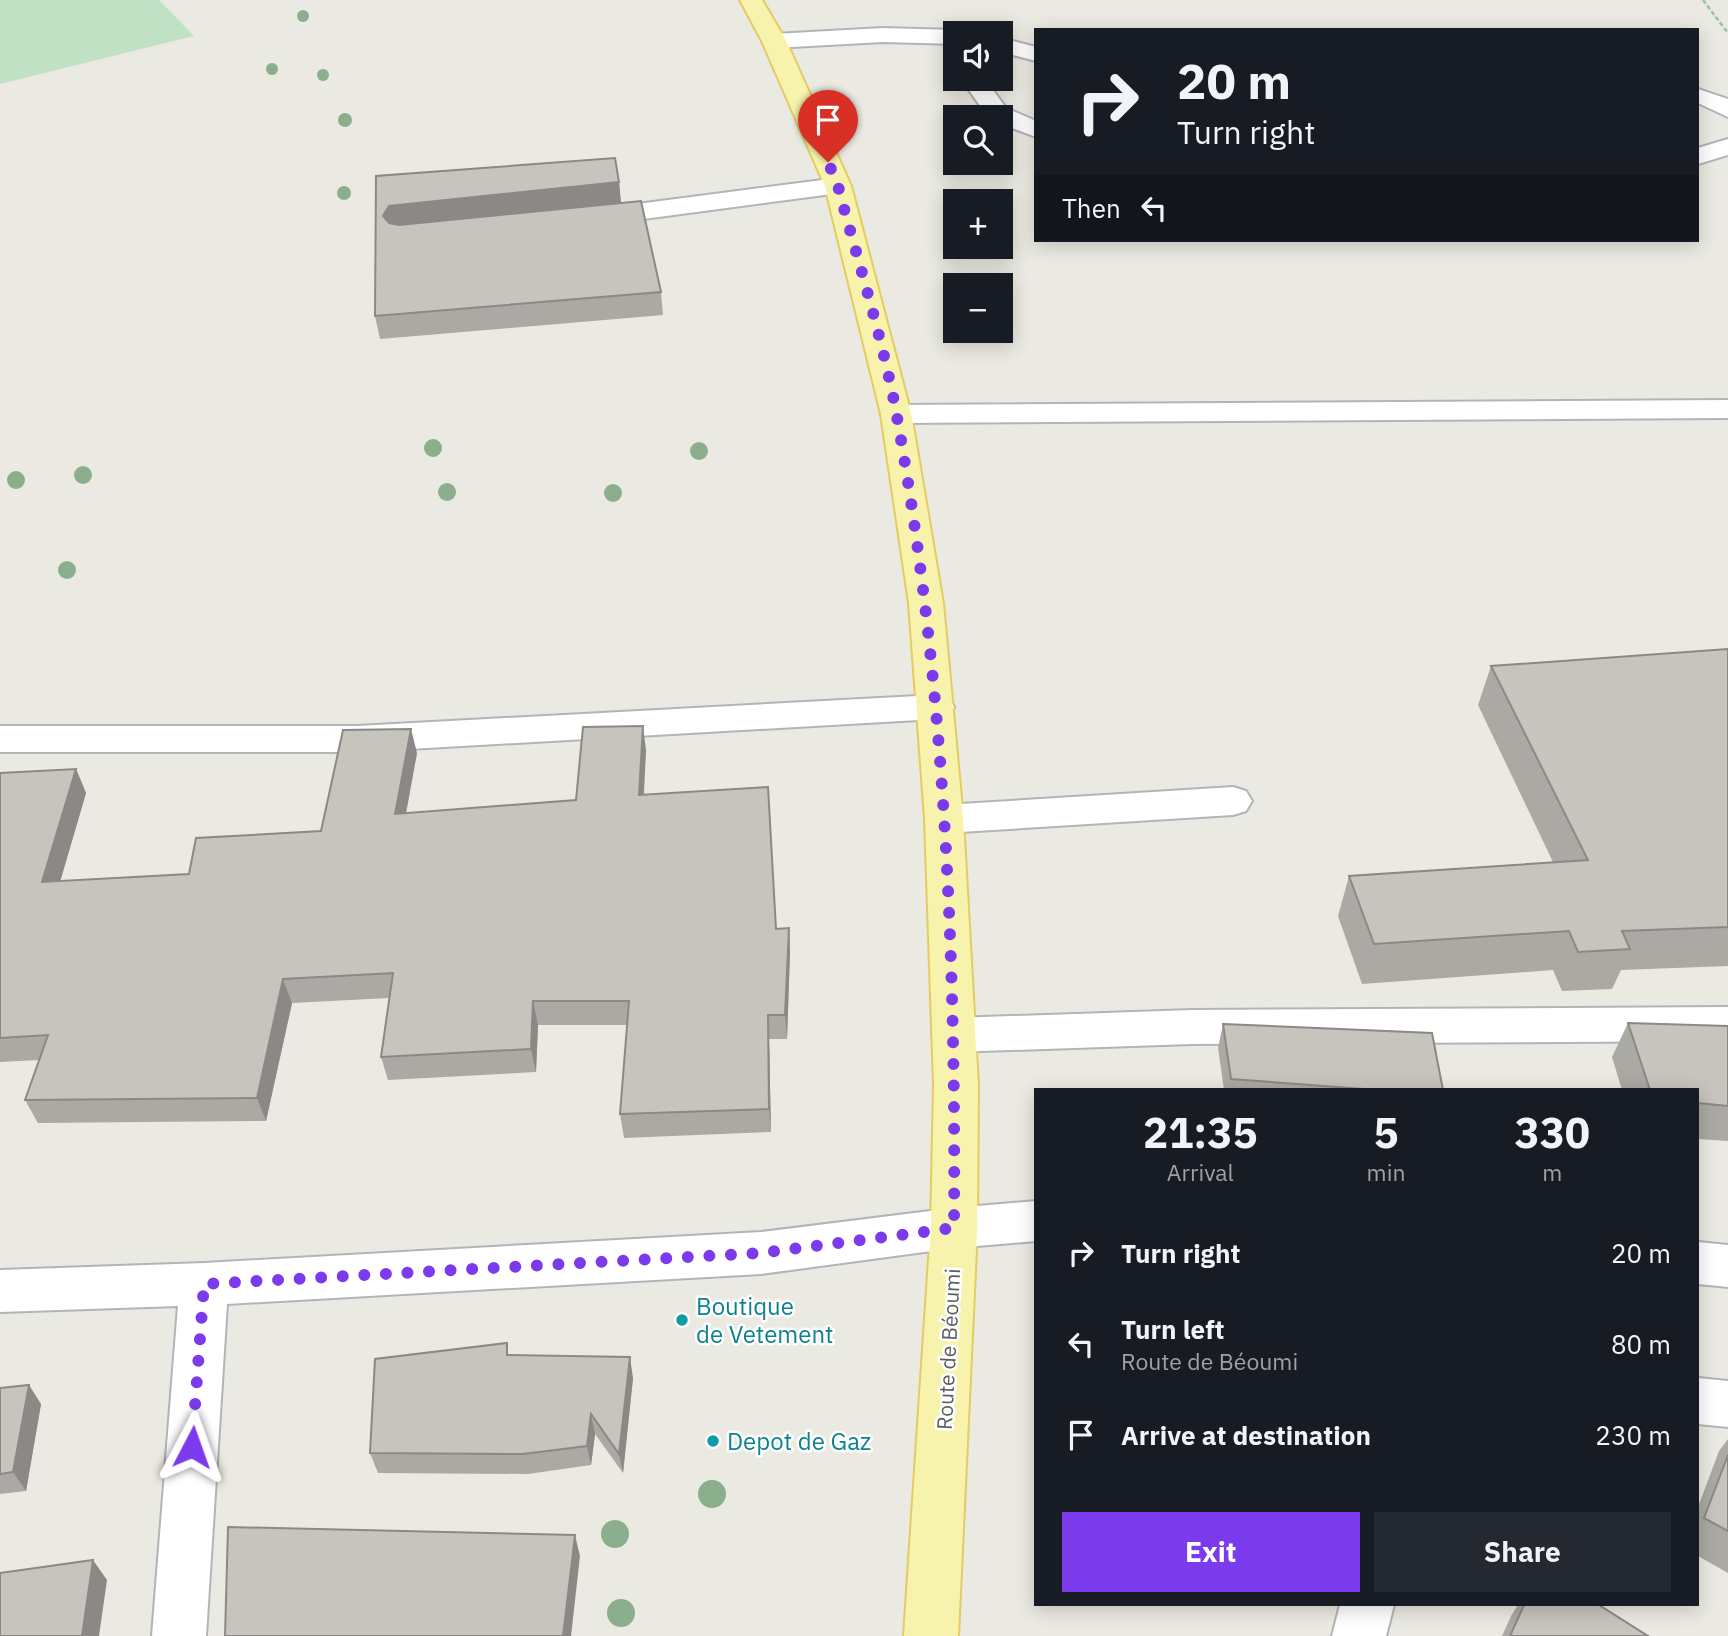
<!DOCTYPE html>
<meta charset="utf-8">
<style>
:root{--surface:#171b24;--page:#242831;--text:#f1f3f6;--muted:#9ea1a6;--accent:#7c3aed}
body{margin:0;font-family:"IBM Plex Sans",sans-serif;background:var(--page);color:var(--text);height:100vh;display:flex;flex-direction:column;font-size:26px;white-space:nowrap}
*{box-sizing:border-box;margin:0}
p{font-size:23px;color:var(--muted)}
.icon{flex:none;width:38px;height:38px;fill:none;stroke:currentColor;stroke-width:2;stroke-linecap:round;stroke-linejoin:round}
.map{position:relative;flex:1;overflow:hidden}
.panel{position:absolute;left:1034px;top:1088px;width:665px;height:518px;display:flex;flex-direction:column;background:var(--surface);border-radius:0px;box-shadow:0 4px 18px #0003}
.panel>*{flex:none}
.banner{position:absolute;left:1034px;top:28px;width:665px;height:214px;border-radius:0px;box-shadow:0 4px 18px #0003;background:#171b24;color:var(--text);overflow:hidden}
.fabs{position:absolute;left:943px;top:21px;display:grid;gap:14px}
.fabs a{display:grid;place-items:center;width:70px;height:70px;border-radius:0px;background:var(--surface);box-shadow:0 4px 18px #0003;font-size:35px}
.pin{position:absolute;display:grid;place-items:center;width:60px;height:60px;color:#fff;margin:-72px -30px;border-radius:50% 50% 50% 0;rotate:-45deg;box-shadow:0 0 7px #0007}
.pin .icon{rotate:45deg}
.me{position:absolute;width:77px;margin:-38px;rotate:4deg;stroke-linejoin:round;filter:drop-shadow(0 0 5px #0008)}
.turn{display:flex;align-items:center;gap:24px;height:147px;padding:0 28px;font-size:32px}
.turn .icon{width:91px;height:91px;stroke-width:2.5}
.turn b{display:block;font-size:49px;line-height:60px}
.then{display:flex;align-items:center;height:66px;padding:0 28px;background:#0003;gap:14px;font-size:26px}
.eta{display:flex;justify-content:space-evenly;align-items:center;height:119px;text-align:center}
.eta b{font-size:42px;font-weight:700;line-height:49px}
.cta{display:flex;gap:14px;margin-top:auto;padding:14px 28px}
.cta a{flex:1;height:80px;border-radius:0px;background:var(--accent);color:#fff;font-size:28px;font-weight:700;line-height:80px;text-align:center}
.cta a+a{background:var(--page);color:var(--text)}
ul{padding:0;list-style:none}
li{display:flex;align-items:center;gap:21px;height:91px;padding:0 28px}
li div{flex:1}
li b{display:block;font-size:26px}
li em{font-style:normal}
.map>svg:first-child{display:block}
</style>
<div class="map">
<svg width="1728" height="1636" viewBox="0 0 1728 1636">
<rect width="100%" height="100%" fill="#ebeae2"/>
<polygon fill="#c0e1c4" points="0,0 159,0 194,36 0,84"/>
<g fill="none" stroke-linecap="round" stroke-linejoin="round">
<g stroke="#b2b4b8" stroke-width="4">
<g id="minor">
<polygon points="883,28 956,30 965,33 956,33 956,44 883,42 774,48 766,46 762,41 766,36 774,34"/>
<polygon points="1001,38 1036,47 1036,61 1001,52"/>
<polygon points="961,79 985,79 1006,108 1036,121 1036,137 1001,124 1001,117 988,117"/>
<polygon points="1698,89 1728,99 1728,117 1698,103"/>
<polygon points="1728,139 1728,155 1698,164 1698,148"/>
<polygon points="838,178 847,180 851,186 847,192 591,226 582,224 578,218 582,212 591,210"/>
<polygon points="1728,400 1728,418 896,423 885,420 881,414 885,408 896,405"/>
<polygon points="936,695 949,698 954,707 949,716 936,719 357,752 0,752 0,726 357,726"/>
<polygon points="1233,787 1246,791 1252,801 1246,811 1233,815 944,833 930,829 925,819 930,809 944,805"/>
<polygon points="1728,1007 1728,1041 1192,1044 953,1052 938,1047 932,1035 938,1023 953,1018 1192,1010"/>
<polygon points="1036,1201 1036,1241 954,1248 761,1274 227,1304 206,1636 152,1636 178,1306 0,1312 0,1270 204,1263 761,1232 954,1208"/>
<polygon points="1698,1242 1728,1245 1728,1287 1698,1284"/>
<polygon points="1698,1378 1728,1381 1728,1427 1698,1424"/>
<polygon points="1340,1605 1394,1605 1386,1636 1332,1636"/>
</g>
</g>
<g stroke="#e3cc63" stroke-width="4">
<polygon id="major" points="740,0 762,0 786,41 851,186 911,414 943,603 963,819 978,1085 977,1228 958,1636 904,1636 931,1228 934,1085 925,819 909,603 881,414 825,186 762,41"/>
</g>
<polyline stroke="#9ac1a9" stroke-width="2.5" stroke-dasharray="4.5 2.5" stroke-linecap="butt" points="1703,0 1728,33"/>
<use href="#minor" fill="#fff" fill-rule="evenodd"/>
<use href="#major" fill="#f7f2ac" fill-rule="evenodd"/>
</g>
<g fill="#8baf8c">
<circle cx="303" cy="16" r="6"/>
<circle cx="272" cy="69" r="6"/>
<circle cx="323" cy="75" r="6"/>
<circle cx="345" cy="120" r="7"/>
<circle cx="344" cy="193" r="7"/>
<circle cx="433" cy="448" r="9"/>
<circle cx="699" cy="451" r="9"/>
<circle cx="83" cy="475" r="9"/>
<circle cx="16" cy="480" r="9"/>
<circle cx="447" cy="492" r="9"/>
<circle cx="613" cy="493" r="9"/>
<circle cx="67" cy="570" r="9"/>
<circle cx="712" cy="1494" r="14"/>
<circle cx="615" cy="1534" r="14"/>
<circle cx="621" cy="1613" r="14"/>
</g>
<g fill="#aba9a3">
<polygon points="619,182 621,203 661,292 663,315 380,339 375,316"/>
<polygon points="1728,649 1728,966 1621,970 1612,989 1562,991 1553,970 1362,984 1338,916 1349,876 1553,862 1478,705 1491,666"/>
<polygon points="646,750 644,795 776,929 789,928 790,952 787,1039 769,1039 771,1132 624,1138 620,1114 627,1025 538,1025 536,1072 388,1080 381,1057 389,998 292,1003 266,1121 38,1123 25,1100 39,1060 0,1062 0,773 76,769 86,793 60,881 189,874 321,831 417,753 406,814 576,800"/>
<polygon points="1628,1023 1728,1026 1728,1141 1698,1139 1698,1090 1622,1090 1612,1057"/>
<polygon points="1223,1024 1443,1090 1224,1090 1218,1048"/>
<polygon points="510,1355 633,1378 623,1473 595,1434 591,1465 528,1474 378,1473 370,1453"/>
<polygon points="0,1388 41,1404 26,1491 0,1494"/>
<polygon points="1728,1439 1728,1573 1698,1556 1698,1507 1719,1451"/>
<polygon points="1518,1605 1599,1605 1648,1636 1502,1636 1511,1616"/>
</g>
<g fill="#8b8985">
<polygon points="619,182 621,204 393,228 383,216 389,206"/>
<polygon points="643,726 646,750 642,820 639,795"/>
<polygon points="411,729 417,753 401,839 395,814"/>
<polygon points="76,769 86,793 53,906 42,882"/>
<polygon points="789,928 790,952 787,1039 785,1015"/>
<polygon points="283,979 292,1003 266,1121 257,1098"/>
<polygon points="533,1001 538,1025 536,1072 531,1049"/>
<polygon points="768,1015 769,1039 771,1132 769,1109"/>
<polygon points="630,1357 633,1378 623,1473 619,1454"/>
<polygon points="29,1385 41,1404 26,1491 13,1472"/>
<polygon points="591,1414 595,1434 591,1465 587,1446"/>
<polygon points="575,1535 580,1556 571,1636 563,1636"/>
<polygon points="93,1560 107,1580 99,1636 82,1636"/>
</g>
<g fill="#c7c4be" stroke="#8b8985" stroke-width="2">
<polygon points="615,158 619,182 389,206 383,216 389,223 399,225 641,201 661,292 375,316 376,176"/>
<polygon points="1728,649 1728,927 1622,931 1630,949 1578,952 1569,931 1374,944 1349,876 1588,860 1491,666"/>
<polygon points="643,726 639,795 768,787 776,929 789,928 785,1015 768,1015 769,1109 620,1114 629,1001 533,1001 531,1049 381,1057 393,973 283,979 257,1098 25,1100 48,1035 0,1038 0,773 76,769 42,882 189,874 196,838 321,831 343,730 411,729 395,814 576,800 583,727"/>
<polygon points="1628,1023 1728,1026 1728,1106 1698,1103 1698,1090 1650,1090"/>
<polygon points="1223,1024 1432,1033 1443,1090 1377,1090 1231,1079"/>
<polygon points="507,1343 507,1355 630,1357 619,1454 591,1414 587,1446 523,1454 370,1453 375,1359"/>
<polygon points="29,1385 13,1472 0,1474 0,1388"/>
<polygon points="1728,1455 1728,1531 1704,1518"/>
<polygon points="228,1527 575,1535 563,1636 225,1636"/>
<polygon points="93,1560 82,1636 0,1636 0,1573"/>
<polygon points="1524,1605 1599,1605 1648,1636 1510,1636"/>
</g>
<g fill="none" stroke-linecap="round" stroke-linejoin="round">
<path stroke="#7c3aed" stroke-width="12" stroke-dasharray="0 21.6" d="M192,1447L204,1284L761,1253L954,1228C956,957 945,684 897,417C883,339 858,262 838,186L828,162"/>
</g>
<g fill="#0f9aa8" stroke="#fff" stroke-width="2.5">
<circle cx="682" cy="1320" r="7"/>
<circle cx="713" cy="1441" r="7"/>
</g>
<g text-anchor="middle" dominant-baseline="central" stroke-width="5" stroke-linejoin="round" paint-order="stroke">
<g font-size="21" fill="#5a5d61" stroke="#fff">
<text transform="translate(948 1349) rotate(-87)">Route de Béoumi</text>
</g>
<g font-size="24" fill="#0d838f" stroke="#fff" text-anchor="start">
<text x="696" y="1306">Boutique<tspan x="696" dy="28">de Vetement</tspan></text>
<text x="727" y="1441">Depot de Gaz</text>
</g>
</g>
</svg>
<div class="fabs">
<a><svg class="icon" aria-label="sound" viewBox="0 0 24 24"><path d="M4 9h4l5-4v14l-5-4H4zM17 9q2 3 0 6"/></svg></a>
<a><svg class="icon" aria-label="search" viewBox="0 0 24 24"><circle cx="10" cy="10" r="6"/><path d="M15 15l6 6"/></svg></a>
<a>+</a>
<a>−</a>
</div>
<div class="pin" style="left:828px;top:162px;background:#d93025"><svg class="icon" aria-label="arrive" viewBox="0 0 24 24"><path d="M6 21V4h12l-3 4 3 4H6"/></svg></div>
<svg class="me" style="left:192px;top:1447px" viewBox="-20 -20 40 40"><path d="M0-17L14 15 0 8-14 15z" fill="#7c3aed" stroke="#fff" stroke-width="4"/></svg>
<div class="banner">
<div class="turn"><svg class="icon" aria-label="right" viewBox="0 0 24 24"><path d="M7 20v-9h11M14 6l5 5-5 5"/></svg><div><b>20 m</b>Turn right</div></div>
<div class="then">Then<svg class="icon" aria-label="left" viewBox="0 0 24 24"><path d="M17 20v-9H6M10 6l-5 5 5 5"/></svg></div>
</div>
<section class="panel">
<div class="eta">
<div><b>21:35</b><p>Arrival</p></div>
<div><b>5</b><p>min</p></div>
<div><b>330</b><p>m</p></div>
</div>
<ul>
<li><svg class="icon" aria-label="right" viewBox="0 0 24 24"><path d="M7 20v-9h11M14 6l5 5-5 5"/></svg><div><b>Turn right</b></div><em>20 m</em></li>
<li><svg class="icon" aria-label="left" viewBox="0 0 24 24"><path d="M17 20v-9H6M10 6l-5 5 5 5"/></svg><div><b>Turn left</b><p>Route de Béoumi</p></div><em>80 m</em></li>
<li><svg class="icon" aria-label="arrive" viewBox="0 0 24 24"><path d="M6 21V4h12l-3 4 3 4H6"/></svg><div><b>Arrive at destination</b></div><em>230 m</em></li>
</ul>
<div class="cta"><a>Exit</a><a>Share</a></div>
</section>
</div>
